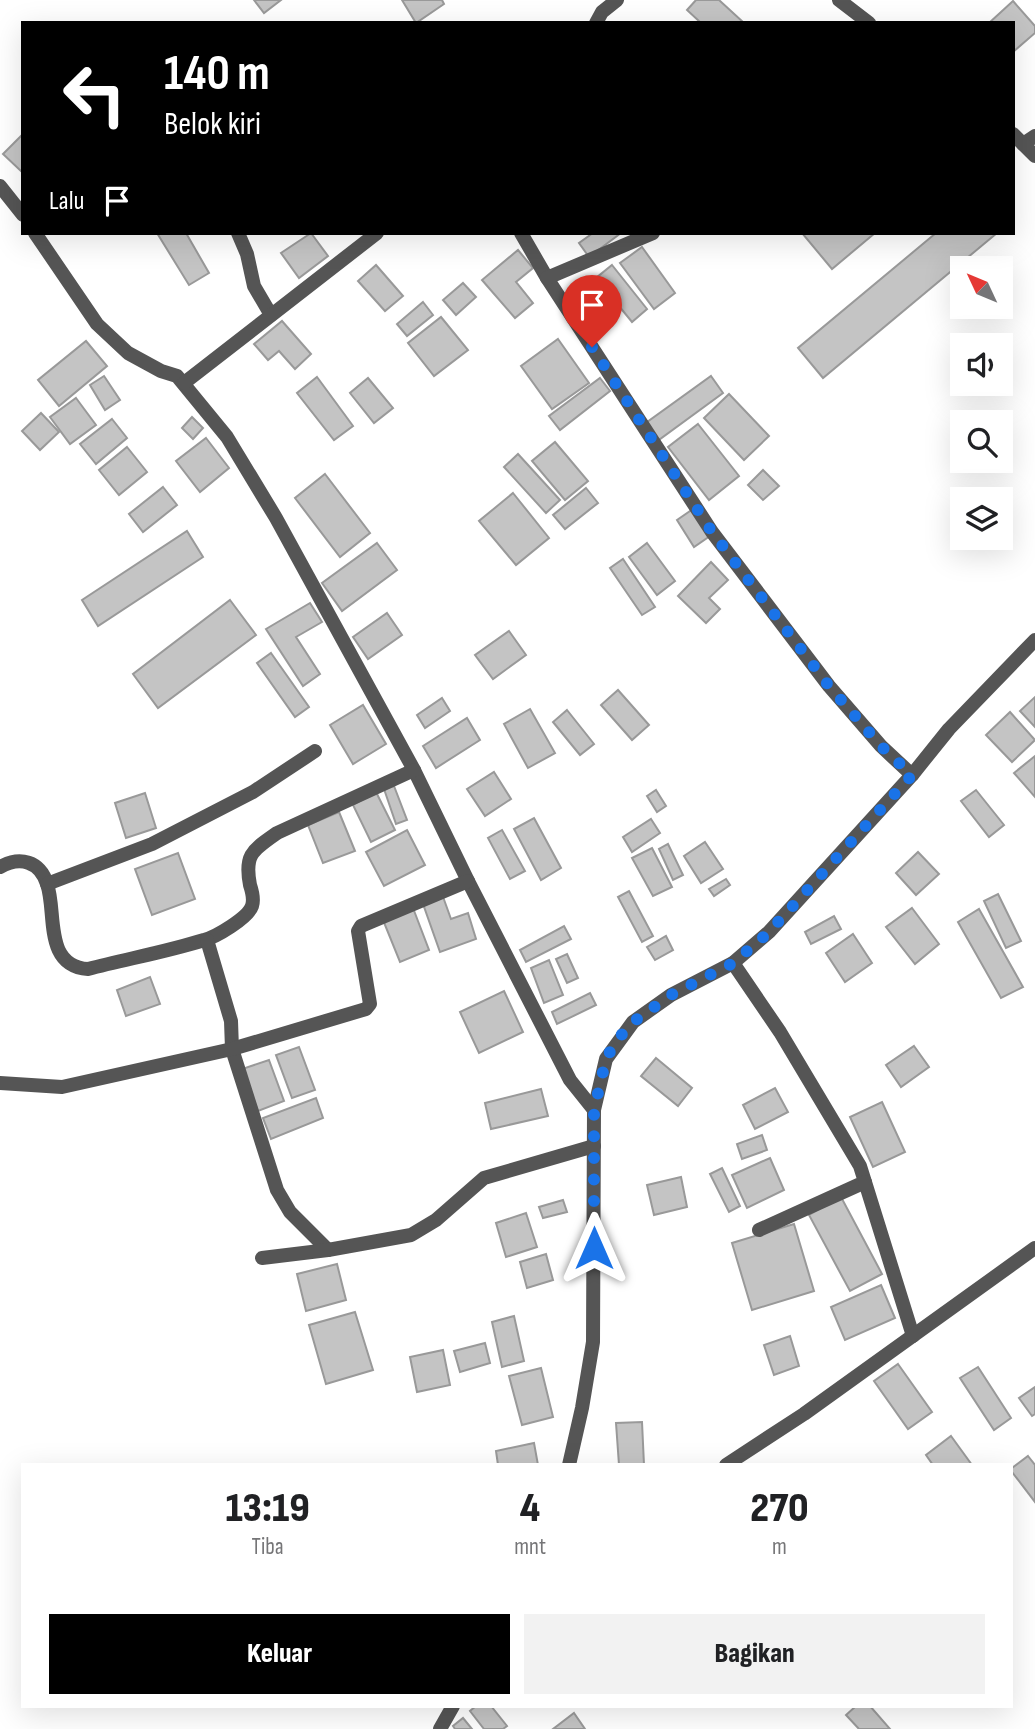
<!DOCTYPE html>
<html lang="id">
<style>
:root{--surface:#fff;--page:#f2f2f2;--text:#202124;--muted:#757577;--accent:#000}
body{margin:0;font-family:"Sofia Sans Condensed",sans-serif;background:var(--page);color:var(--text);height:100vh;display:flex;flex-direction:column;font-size:26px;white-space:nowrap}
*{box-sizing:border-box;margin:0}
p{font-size:23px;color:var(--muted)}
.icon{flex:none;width:38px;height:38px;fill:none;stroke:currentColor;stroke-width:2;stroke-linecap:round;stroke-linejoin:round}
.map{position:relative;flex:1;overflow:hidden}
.sheet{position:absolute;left:21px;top:1463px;width:992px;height:245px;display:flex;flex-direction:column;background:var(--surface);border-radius:0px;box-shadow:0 7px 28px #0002}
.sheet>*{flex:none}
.banner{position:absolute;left:21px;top:21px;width:994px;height:214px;border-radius:0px;box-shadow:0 7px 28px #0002;background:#000;color:#fff;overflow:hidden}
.needle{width:46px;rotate:314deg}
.fabs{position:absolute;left:950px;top:256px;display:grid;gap:14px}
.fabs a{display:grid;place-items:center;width:63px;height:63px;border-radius:0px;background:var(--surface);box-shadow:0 7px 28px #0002;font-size:35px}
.pin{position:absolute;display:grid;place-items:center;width:60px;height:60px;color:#fff;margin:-72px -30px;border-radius:50% 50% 50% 0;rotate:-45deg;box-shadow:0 0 7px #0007}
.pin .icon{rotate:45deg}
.me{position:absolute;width:77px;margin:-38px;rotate:0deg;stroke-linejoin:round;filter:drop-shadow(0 0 5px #0008)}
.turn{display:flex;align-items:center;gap:24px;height:147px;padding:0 28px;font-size:32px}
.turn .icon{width:91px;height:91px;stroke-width:2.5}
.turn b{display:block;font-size:49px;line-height:60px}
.then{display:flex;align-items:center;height:66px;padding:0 28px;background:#0003;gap:14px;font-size:26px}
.eta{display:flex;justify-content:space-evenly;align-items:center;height:119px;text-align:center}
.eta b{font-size:42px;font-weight:800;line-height:49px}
.button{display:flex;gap:14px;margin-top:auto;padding:14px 28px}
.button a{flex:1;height:80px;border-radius:0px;background:var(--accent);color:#fff;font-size:28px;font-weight:800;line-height:80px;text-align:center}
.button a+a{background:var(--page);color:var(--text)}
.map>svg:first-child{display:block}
</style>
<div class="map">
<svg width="1035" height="1729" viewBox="0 0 1035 1729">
<rect width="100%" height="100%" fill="#fff"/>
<g fill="#c4c4c4" stroke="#999" stroke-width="2">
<polygon points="254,0 281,0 264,13"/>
<polygon points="402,0 442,0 444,4 416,23"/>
<polygon points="696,0 719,0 743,22 701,23 687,10"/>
<polygon points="1013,1 1035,26 1035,33 1013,52 1013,23 989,23"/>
<polygon points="23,134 23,173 3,154"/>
<polygon points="157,233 186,233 209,273 189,285"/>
<polygon points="311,233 328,256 299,278 281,253"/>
<polygon points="593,233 621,233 589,257 579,243"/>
<polygon points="802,233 875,233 832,269"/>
<polygon points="936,233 997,233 823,378 798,348"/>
<polygon points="642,247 675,293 654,309 620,263"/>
<polygon points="518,250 533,268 516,282 533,303 515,318 482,280"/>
<polygon points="376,265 403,296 385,311 358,281"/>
<polygon points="612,265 647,309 632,322 596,278"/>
<polygon points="463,283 476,297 456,315 443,300"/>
<polygon points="423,302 433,315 407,336 397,324"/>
<polygon points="441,317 468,350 434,376 408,343"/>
<polygon points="282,321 311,354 295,369 279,351 268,360 254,344"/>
<polygon points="558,339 589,383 552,409 521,366"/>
<polygon points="86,341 107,366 59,406 38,380"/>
<polygon points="104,376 120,400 105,410 90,385"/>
<polygon points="711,376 723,393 656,442 643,425"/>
<polygon points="317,377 353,426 334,440 297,393"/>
<polygon points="368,378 393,408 374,423 350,393"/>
<polygon points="600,378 610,391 560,430 549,416"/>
<polygon points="729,394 769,436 744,460 704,418"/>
<polygon points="76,398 96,425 70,444 50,417"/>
<polygon points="41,413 59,432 40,450 22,431"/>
<polygon points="192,417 203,428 193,439 182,428"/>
<polygon points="112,419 127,438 96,464 80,444"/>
<polygon points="698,424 739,476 709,500 668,447"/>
<polygon points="206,438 229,468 200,492 176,461"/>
<polygon points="555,442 588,481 565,500 532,461"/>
<polygon points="127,447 147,472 119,495 99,470"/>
<polygon points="518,454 560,500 546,513 504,467"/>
<polygon points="763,470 779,486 763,500 748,485"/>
<polygon points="325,474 370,533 340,557 295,498"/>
<polygon points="163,487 177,505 143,532 129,514"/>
<polygon points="586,488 598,503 565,529 553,515"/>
<polygon points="513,493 549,538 516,565 479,521"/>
<polygon points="693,509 710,536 694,547 677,520"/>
<polygon points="187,531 203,557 98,626 82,600"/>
<polygon points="377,543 397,570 342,611 322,583"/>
<polygon points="647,543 675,581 657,595 629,557"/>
<polygon points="623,559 655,607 642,615 610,568"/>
<polygon points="711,562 728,580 709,598 720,609 706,623 678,596"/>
<polygon points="230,600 256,635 158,708 133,674"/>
<polygon points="310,603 322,622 296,637 320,674 303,686 266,629"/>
<polygon points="387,613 402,635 368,659 353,637"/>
<polygon points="509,631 526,655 493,679 475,655"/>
<polygon points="271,653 309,707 295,717 257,663"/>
<polygon points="618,690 649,725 632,740 601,705"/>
<polygon points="1035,697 1035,727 1020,711"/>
<polygon points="442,698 450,711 425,728 417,715"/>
<polygon points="363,705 386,744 353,764 330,725"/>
<polygon points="530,709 555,753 528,768 504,724"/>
<polygon points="567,710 594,744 580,755 553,722"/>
<polygon points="1010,712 1035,740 1012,762 986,735"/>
<polygon points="467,718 480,740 436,768 423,746"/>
<polygon points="1035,756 1035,797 1014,773"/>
<polygon points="494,772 511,799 485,816 467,789"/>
<polygon points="394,786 407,820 396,824 384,789"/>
<polygon points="656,790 666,806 657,812 647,796"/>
<polygon points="976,790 1004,825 989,837 961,801"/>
<polygon points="376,792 395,830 371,842 353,805"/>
<polygon points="145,793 156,828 126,838 115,803"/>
<polygon points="339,812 355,851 323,863 308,825"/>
<polygon points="534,818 561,868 541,880 514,829"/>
<polygon points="651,819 660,833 632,852 623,837"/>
<polygon points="407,830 425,865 384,886 366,852"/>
<polygon points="502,830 525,871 510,879 488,838"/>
<polygon points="705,842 723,869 701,883 684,856"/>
<polygon points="668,844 683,875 673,880 659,849"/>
<polygon points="652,848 672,887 653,896 632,858"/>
<polygon points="918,852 939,874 916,895 896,873"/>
<polygon points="178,853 195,899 152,915 135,869"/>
<polygon points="726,879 730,885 714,896 709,889"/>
<polygon points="629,891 653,936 642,942 618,897"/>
<polygon points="442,894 451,919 468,913 476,939 440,952 422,901"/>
<polygon points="998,894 1021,941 1006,948 984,901"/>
<polygon points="413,908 429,950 400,962 383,920"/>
<polygon points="912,908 939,944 915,964 886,927"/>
<polygon points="979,909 1023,987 1001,998 958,922"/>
<polygon points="834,916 841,929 811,944 805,932"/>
<polygon points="564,926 571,939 526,962 520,950"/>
<polygon points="853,934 872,963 845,982 826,953"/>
<polygon points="666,936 673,950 655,960 647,947"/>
<polygon points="567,954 578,978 567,983 556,959"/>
<polygon points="549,960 563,995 544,1003 531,968"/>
<polygon points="150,977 160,1004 126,1016 117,990"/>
<polygon points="504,991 523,1032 479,1053 460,1012"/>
<polygon points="590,993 596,1005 557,1024 552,1012"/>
<polygon points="914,1046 929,1067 901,1087 886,1065"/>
<polygon points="299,1047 315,1090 292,1098 276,1055"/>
<polygon points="656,1058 692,1088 678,1106 641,1076"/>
<polygon points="269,1060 284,1101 258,1111 242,1069"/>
<polygon points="775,1088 788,1112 755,1129 743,1105"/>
<polygon points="541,1089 548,1116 491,1129 485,1103"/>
<polygon points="316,1098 323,1118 271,1139 263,1118"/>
<polygon points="882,1102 905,1152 873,1167 850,1117"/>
<polygon points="762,1135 767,1150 742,1159 737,1144"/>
<polygon points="770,1158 784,1190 747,1208 732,1175"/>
<polygon points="722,1168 740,1206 729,1212 710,1174"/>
<polygon points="681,1177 687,1207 654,1215 647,1185"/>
<polygon points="841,1197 882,1274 850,1291 809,1215"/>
<polygon points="563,1200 567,1212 543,1218 539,1207"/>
<polygon points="526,1213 537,1247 506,1257 496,1223"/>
<polygon points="794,1224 814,1291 752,1310 732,1243"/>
<polygon points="546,1254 553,1280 527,1288 520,1262"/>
<polygon points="337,1264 346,1300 306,1311 297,1274"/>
<polygon points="881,1285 895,1318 845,1340 831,1307"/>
<polygon points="355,1312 373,1370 326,1384 309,1325"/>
<polygon points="514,1316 524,1361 502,1367 492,1322"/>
<polygon points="790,1336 799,1366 774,1375 764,1345"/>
<polygon points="485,1343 490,1363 460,1372 454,1351"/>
<polygon points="443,1350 450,1385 417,1392 410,1357"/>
<polygon points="898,1364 932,1412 908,1429 874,1381"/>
<polygon points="978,1367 1011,1418 994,1430 960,1378"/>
<polygon points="541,1368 553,1417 522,1425 509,1376"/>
<polygon points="1035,1387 1035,1414 1032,1416 1019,1398"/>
<polygon points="642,1422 644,1465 619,1465 616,1423"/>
<polygon points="951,1436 972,1465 933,1465 926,1455"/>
<polygon points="534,1443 538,1465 498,1465 496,1451"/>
<polygon points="1028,1456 1035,1465 1035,1502 1012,1472 1012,1468"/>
<polygon points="476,1706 491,1706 507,1726 503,1729 484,1729 470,1711"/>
<polygon points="856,1706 870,1706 890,1729 859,1729 846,1715"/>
<polygon points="574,1713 585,1729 553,1729"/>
<polygon points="463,1718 472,1729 455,1729 453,1726"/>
</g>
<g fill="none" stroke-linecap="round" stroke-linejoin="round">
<g stroke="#555" stroke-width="14">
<polyline points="596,23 602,12 617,0"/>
<polyline points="1023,144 1035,136"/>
<polyline points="0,186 23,215"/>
<polyline points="35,233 97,324 128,353 161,371 177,376 227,437 276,518 414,770 468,881 570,1080 594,1110"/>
<polyline points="238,233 247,254 254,286 271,315"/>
<polyline points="521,233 547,278 712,532 829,686 881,746 912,775"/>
<polyline points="547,278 653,233"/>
<polyline points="184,383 377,233"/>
<path d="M0,867C20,856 40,861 47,884C57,912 43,966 88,969C126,959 166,952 204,940C216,937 248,918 252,906C254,900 252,891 250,885C244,854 253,850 277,833L414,770"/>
<polyline points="47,884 152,844 253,792 315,751"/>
<polyline points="207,940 231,1021 232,1049 277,1190 290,1212 328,1250"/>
<polyline points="733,963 780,1032 860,1166 865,1182 759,1230"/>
<polyline points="0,1083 62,1087 232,1049 366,1009 370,1004 358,931 361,926 468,881"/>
<polyline points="865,1182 913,1336"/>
<polyline points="262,1258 328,1250 411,1235 436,1220 484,1178 594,1146"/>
<polyline points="726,1465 804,1414 1035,1248"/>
</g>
<g stroke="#555" stroke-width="14">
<polyline points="839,0 869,23"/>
<polyline points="1013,134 1035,156"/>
<polyline points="569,1465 582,1408 593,1342 594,1110 606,1059 633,1022 671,995 733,963 769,932 912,775 949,729 1035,640"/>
<polyline points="440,1729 453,1706"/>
</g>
</g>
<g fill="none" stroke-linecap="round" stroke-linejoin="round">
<polyline stroke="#1a73e8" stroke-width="12" stroke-dasharray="0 21.6" points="592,347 712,532 829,686 881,746 912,775 769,932 733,963 671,995 633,1022 616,1041 606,1059 594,1110 594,1248"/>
</g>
</svg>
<div class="fabs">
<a><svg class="needle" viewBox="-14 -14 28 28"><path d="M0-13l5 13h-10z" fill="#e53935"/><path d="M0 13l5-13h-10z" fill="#757577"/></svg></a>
<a><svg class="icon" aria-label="sound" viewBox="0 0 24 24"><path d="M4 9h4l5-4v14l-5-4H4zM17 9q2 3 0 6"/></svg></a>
<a><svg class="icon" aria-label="search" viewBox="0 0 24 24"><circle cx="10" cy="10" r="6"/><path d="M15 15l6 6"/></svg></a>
<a><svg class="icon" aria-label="layers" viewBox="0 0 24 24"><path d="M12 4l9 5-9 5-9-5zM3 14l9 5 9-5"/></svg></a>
</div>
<div class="pin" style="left:592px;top:347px;background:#d93025"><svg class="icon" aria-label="arrive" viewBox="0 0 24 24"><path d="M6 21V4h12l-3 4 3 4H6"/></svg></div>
<svg class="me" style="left:594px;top:1248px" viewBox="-20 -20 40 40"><path d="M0-17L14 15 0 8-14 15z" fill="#1a73e8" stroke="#fff" stroke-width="4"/></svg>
<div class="banner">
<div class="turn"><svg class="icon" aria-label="left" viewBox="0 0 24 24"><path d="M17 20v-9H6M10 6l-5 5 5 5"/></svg><div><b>140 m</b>Belok kiri</div></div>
<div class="then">Lalu<svg class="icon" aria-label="arrive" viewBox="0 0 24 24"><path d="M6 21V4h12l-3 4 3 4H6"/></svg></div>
</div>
<section class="sheet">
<div class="eta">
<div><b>13:19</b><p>Tiba</p></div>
<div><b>4</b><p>mnt</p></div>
<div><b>270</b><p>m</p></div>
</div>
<div class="button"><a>Keluar</a><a>Bagikan</a></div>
</section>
</div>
